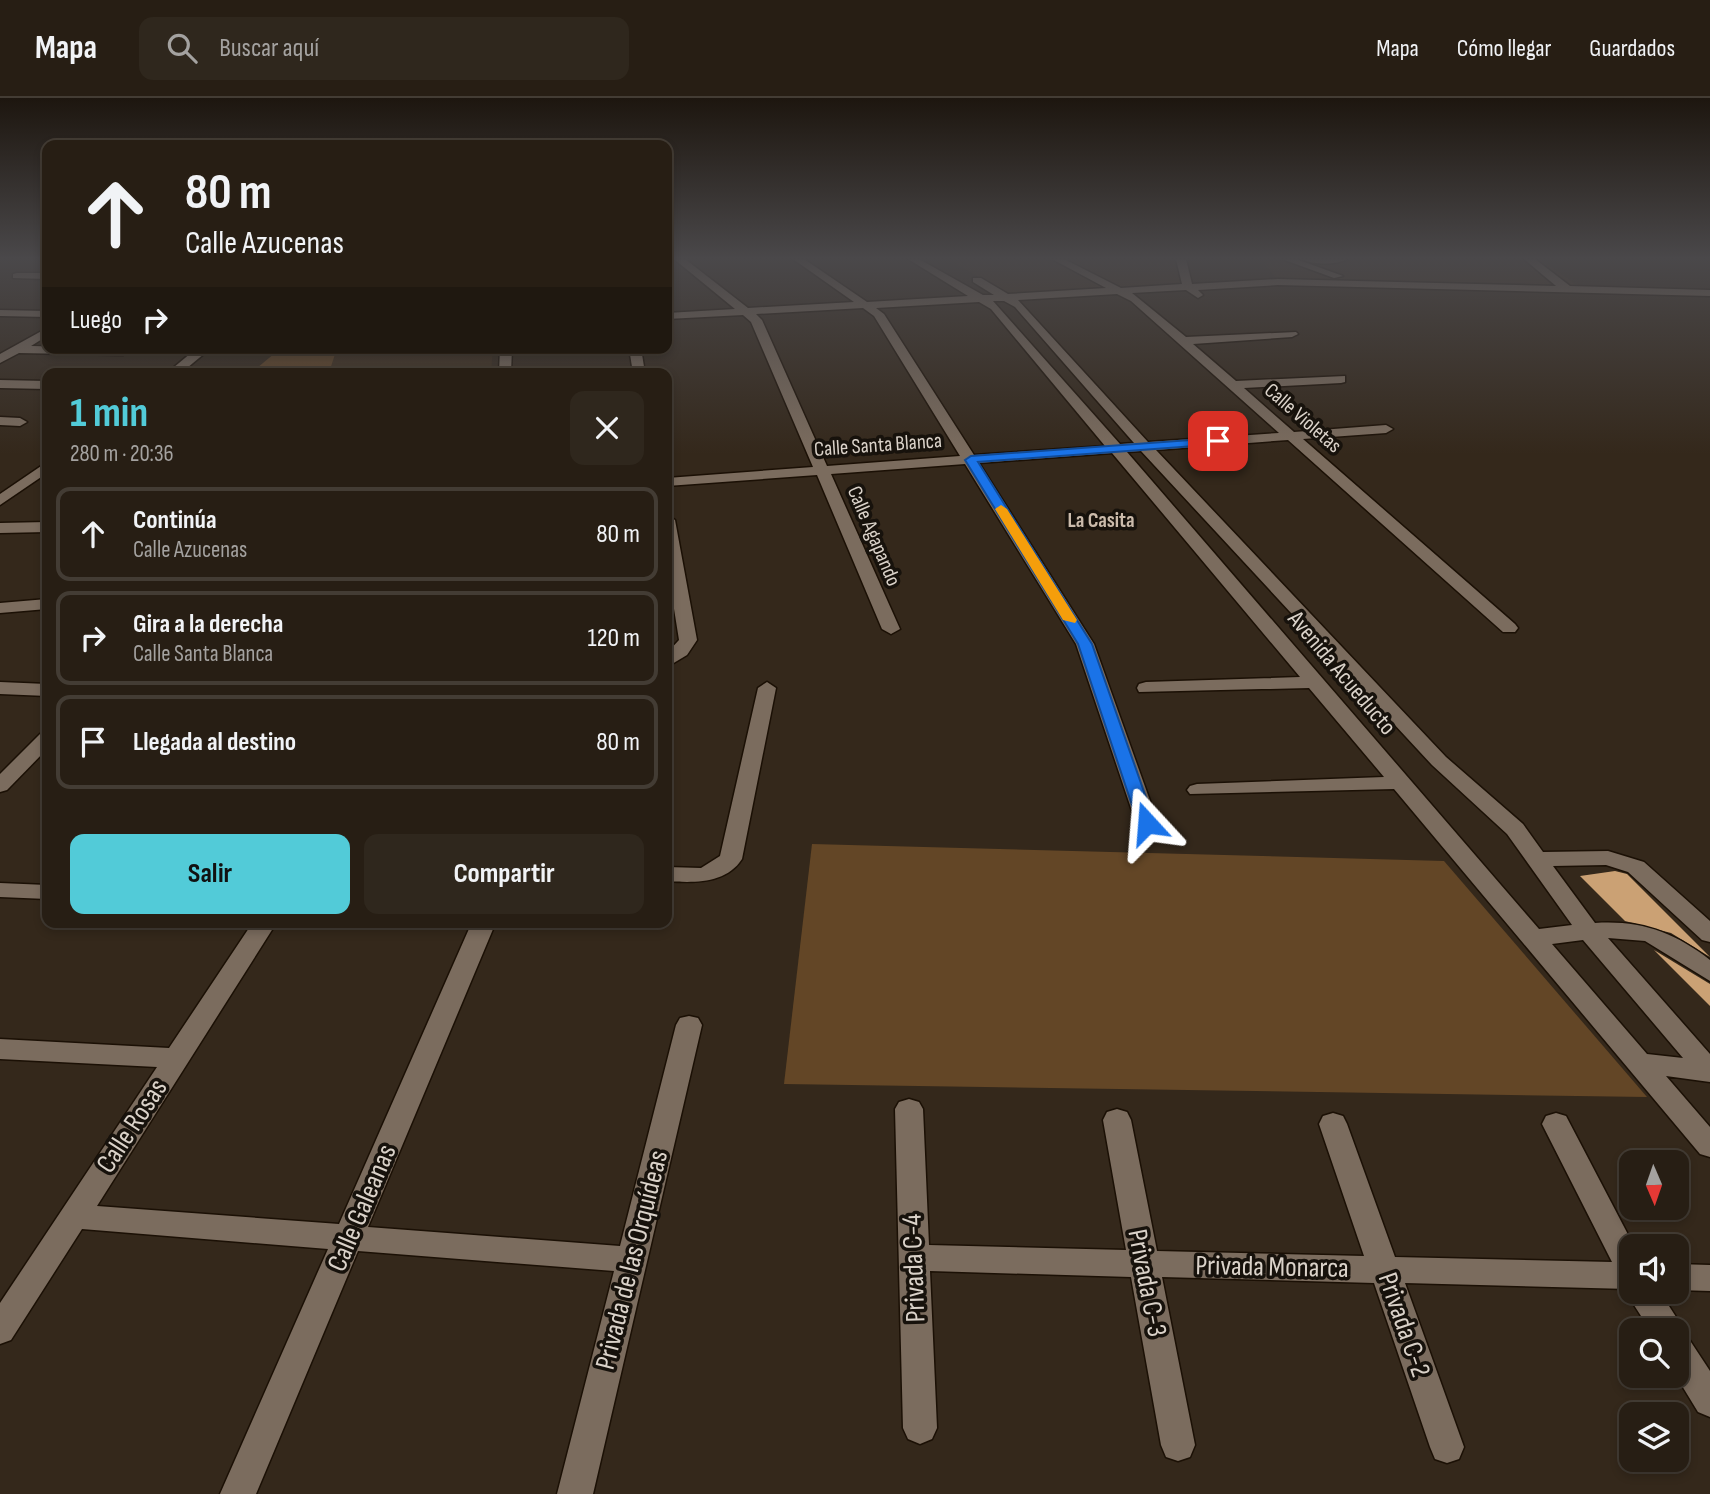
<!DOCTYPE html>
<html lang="es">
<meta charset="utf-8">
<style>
:root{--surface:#271e14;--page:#2f271d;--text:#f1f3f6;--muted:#a4a2a0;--line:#433c34;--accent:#52cbd8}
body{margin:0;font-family:"Sofia Sans Condensed",sans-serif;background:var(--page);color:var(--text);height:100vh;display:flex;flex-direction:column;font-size:26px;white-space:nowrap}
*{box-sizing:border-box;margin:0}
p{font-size:23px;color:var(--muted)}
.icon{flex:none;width:38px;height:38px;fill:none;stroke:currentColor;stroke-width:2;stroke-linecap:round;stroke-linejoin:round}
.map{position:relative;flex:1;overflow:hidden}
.drawer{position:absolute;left:42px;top:270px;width:630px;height:560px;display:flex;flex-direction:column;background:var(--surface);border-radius:14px;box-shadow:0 4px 10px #0003,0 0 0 2px var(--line)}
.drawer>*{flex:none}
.guide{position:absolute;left:42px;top:42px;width:630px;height:214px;border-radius:14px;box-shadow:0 4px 10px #0003,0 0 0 2px var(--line);background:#271e14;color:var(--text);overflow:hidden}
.needle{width:46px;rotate:178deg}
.buttons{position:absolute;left:1619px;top:1052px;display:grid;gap:14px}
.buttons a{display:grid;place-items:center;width:70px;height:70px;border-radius:14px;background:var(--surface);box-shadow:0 4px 10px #0003,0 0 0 2px var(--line);font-size:35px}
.pin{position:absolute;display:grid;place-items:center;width:60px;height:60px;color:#fff;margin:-30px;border-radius:14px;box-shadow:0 4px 10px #0006}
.me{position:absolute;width:77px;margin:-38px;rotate:341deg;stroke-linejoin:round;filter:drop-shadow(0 0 5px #0008)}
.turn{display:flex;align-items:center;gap:24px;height:147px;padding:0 28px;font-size:32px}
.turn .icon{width:91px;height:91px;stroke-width:2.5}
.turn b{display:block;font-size:49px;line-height:60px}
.then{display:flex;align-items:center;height:66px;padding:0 28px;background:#0003;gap:14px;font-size:26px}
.round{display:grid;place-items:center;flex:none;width:74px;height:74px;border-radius:14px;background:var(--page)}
.headline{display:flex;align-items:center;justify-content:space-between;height:119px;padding:0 28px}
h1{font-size:42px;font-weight:700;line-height:52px;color:var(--accent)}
.button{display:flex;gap:14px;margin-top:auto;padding:14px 28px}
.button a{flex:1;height:80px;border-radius:14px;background:var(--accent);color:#111;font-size:28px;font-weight:700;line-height:80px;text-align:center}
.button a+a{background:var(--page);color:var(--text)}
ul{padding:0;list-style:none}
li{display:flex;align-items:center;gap:21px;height:94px;margin:0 14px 10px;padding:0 14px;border:4px solid var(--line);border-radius:14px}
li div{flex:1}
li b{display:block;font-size:26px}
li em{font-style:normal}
header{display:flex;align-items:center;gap:42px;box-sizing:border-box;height:98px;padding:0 35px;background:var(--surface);border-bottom:2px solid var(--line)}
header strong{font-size:33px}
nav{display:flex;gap:38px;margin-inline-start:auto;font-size:24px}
.search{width:490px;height:63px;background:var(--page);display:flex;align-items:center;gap:18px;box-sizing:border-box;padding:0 24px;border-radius:14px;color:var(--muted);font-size:26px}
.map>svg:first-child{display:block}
</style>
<header>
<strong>Mapa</strong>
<div class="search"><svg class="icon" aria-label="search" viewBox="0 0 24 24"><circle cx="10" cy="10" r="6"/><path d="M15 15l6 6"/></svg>Buscar aquí</div>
<nav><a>Mapa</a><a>Cómo llegar</a><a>Guardados</a></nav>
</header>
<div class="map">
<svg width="1710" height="1396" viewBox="0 0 1710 1396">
<rect width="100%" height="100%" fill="#34281b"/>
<g fill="#3f2e1c">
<polygon points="946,161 1046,161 1112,191 1011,196"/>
<polygon points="1063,161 1174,161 1181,186 1124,190"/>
<polygon points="1260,161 1540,161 1577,187 1276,180"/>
<polygon points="337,250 493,250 491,275 329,275"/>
</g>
<g fill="#634626">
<polygon points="281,250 337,250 329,275 251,275"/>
<polygon points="812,746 1444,763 1647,999 784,986"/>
</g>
<g fill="#cba174">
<polygon points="1615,773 1627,776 1710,859 1671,835 1625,823 1580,778"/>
<polygon points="1654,852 1710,886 1710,908"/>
</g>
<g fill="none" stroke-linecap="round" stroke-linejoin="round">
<g stroke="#1b1005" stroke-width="3">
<g id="minor">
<path d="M674,161H685L748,210L854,204L793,161H804L867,204L968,198L908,161H919L983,197H994L973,184V180H981L1008,196L1106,190L1052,161H1064L1121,190L1182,186L1176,161H1186L1192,186L1278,181L1556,188L1524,161H1535L1570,188L1710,192V198L1278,187L1198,192L1203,197L1198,200L1186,192L1132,195L1186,239L1296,234L1298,236L1292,239L1193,246L1236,283L1345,278V284L1341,285L1244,290L1294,334L1386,327L1393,331L1386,335L1303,341L1515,526L1518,530L1515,534H1503L1288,342L1156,352L1446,659L1523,726L1543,754L1608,753L1644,764L1710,823V844L1702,842L1628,774L1606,767L1553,768L1595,825C1640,822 1674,834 1710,862V883L1645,843L1608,840L1710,956V984L1666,978L1710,1029V1059L1700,1056L1394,691L1190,696L1187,692L1190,688L1197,686L1384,679L1309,590L1139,594L1137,590L1139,586L1146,584L1300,579L1112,355L979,365L1094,546L1158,725L1147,731L1136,725L1076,546L965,366L831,376L900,531L891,536L882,531L817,377L667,388V380L813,369L751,224L743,217L667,221V215L735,211ZM1117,196L1131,203L1279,335L1148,344L1018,202ZM993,203H1004L1015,209L1134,345L1120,346ZM979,204L991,211L1105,348L974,357L884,216L876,210ZM863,210L874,218L960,358L827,368L762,222L756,216ZM1141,353L1432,667L1507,736L1572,827L1539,831L1127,354ZM1583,842L1683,960L1647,956L1552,846Z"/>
<polygon points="1282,161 1296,161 1343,178 1334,180"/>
<path d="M1302,161H1347C1338,167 1311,167 1302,161Z"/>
<polygon points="17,175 47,175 47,181 13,180 13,176"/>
<polygon points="0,212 47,213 47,219 0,218"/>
<polygon points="47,230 47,238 31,248 126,250 129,253 123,257 19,255 0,265 0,256"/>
<polygon points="197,250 211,250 181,275 167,275"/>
<polygon points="500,250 512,250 511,275 499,275"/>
<polygon points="629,250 641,250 645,275 633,275"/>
<polygon points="0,282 47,283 47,291 0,290"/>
<polygon points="0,319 20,320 27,324 20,328 0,327"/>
<polygon points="47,364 47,375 0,407 0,396"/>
<polygon points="667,417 675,422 697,542 687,557 667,569 667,555 679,542 667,467"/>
<polygon points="47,424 47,434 0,435 0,425"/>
<polygon points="47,501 47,511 0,515 0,505"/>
<polygon points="0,584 47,586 47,598 0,596"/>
<path d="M767,584L776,590L742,761C726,786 693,785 667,783V769L701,770L720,758L758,590Z"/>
<polygon points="47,634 47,651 7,692 0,694 0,676 40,636"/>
<polygon points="0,785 47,787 47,801 0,799"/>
<polygon points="253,824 277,824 97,1108 339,1126 472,824 496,824 368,1129 620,1148 676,927 680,920 689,918 698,920 702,927 593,1396 557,1396 614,1173 358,1153 256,1396 220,1396 328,1151 82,1131 11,1242 0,1246 0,1205 157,969 0,961 0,941 169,950"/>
<polygon points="909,1001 919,1004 923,1011 929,1147 1126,1152 1103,1022 1107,1014 1117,1011 1127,1014 1131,1022 1157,1153 1364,1158 1319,1026 1323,1018 1333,1015 1343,1018 1347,1026 1395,1159 1612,1164 1542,1026 1546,1018 1556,1015 1566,1018 1634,1148 1631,1148 1631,1194 1660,1194 1678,1222 1681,1235 1687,1238 1710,1273 1710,1319 1698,1314 1676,1278 1676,1232 1650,1232 1632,1204 1629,1191 1405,1185 1464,1349 1459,1361 1447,1365 1435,1361 1430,1349 1374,1185 1162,1179 1195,1347 1190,1359 1178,1363 1166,1359 1161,1347 1131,1179 930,1173 937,1330 932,1341 920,1346 908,1341 903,1330 895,1011 899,1004"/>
<polygon points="1676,1166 1710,1167 1710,1193 1676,1192"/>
</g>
</g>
<use href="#minor" fill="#7b6c5e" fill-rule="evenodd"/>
</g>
<linearGradient id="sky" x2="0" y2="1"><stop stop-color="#1d160f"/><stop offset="0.45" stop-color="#4a484a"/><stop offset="1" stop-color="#4a484a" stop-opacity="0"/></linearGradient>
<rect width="1710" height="356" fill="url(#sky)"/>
<polygon fill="#1a73e8" stroke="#114b97" stroke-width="2" points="1218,340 1223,343 1222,346 978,364 1092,546 1155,725 1147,730 1138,725 1078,546 965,362 971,358"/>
<polygon fill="#f59e0b" points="1001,407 1007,411 1077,522 1075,525 1063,522 995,411"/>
<g text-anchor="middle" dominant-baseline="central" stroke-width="7" stroke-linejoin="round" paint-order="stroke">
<g font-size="21" fill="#dad2c9" stroke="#17120c">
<text transform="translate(1303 320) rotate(41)">Calle Violetas</text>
<text transform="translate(878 347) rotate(-4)">Calle Santa Blanca</text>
<text transform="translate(874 438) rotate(67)">Calle Agapando</text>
</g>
<g font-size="21" font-weight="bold" fill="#cbbbab" stroke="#17120c">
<text x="1101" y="422">La Casita</text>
</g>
<g font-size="24" fill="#dad2c9" stroke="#17120c">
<text transform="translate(1342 575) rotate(50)">Avenida Acueducto</text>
</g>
<g font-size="28" fill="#dad2c9" stroke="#17120c">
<text transform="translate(132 1028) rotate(-57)">Calle Rosas</text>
<text transform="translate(362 1110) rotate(-67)">Calle Galeanas</text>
<text transform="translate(632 1162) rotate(-76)">Privada de las Orquídeas</text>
<text transform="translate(1272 1169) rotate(1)">Privada Monarca</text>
<text transform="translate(914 1170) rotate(-92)">Privada C-4</text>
<text transform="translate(1147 1185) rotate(79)">Privada C-3</text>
<text transform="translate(1404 1227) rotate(71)">Privada C-2</text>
</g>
</g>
</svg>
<div class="buttons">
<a><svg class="needle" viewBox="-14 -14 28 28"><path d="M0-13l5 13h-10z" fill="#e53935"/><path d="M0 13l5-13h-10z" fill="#a4a2a0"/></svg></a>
<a><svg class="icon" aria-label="sound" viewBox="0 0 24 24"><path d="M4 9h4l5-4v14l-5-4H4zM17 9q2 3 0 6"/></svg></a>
<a><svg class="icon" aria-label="search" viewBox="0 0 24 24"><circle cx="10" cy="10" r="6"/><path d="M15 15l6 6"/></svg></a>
<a><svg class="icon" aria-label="layers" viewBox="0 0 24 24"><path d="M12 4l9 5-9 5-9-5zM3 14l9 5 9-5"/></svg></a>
</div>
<div class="pin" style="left:1218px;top:343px;background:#d93025"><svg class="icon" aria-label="arrive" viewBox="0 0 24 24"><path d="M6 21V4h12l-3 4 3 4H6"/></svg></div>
<svg class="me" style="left:1147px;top:725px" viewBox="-20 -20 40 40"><path d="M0-17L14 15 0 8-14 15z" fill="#1a73e8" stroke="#fff" stroke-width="4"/></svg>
<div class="guide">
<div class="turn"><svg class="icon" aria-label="ahead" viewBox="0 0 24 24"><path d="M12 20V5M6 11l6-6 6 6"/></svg><div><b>80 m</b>Calle Azucenas</div></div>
<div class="then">Luego<svg class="icon" aria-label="right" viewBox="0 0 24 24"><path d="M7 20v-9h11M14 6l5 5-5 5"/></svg></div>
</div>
<section class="drawer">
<div class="headline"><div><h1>1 min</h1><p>280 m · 20:36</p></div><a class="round"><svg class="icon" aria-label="close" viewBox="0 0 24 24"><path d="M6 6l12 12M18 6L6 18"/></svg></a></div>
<ul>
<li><svg class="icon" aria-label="ahead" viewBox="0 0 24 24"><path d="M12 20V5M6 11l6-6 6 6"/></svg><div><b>Continúa</b><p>Calle Azucenas</p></div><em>80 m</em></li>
<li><svg class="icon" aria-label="right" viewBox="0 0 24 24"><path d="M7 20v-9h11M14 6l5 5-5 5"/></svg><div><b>Gira a la derecha</b><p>Calle Santa Blanca</p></div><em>120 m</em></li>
<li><svg class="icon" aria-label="arrive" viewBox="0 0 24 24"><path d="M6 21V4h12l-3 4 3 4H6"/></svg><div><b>Llegada al destino</b></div><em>80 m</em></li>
</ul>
<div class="button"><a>Salir</a><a>Compartir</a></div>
</section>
</div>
